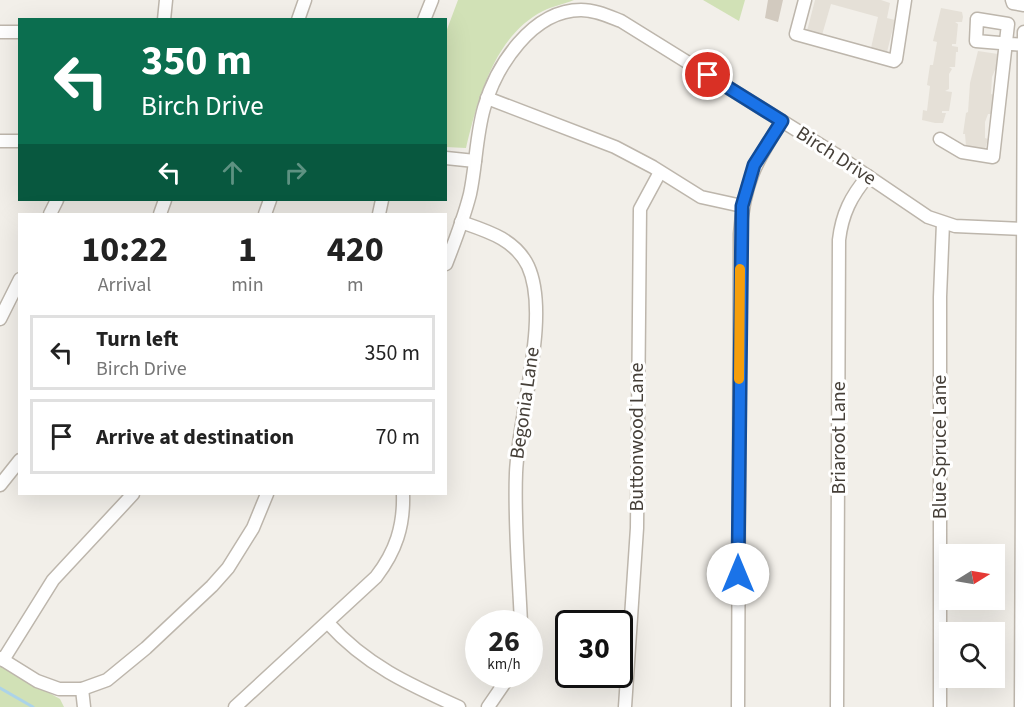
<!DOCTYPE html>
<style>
:root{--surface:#fff;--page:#f2f2f2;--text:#222;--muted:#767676;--line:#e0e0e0}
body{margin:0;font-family:"Source Sans 3",sans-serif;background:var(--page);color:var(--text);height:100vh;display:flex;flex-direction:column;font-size:22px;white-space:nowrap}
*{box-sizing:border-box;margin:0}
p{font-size:20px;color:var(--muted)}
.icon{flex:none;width:33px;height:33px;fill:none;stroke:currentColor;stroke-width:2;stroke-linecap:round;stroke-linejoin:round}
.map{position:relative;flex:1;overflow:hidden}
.details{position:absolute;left:18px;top:213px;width:429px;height:282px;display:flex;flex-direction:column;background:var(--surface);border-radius:0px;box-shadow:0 6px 24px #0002}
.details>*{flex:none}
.banner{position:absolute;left:18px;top:18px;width:429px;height:183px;border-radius:0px;box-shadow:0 6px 24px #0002;background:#0b6e4f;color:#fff;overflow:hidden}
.needle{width:39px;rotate:79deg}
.tools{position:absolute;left:939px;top:544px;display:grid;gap:12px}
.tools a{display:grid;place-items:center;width:66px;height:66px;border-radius:0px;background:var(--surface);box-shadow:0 6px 24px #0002;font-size:30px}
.speed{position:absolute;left:465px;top:610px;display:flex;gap:12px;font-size:30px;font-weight:700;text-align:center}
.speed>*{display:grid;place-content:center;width:78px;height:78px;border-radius:50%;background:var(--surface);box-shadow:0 6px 24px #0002;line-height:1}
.speed small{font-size:15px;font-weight:400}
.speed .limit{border:3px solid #111;border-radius:9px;background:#fff;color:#111}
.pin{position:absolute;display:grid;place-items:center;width:51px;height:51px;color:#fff;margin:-26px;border:3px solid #fff;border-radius:50%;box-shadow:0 2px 6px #0007}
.me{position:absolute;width:66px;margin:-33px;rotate:0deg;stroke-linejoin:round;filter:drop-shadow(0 0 4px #0008)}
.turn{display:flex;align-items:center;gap:21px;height:126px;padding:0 24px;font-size:27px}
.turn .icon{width:78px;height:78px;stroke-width:2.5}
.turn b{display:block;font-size:42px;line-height:51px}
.lanes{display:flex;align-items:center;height:57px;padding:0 24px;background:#0003;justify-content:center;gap:30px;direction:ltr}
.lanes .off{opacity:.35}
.eta{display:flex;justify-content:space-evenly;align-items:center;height:102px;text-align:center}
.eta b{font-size:36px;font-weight:700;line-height:42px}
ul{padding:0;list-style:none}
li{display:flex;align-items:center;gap:18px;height:75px;margin:0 12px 9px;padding:0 12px;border:3px solid var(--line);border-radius:0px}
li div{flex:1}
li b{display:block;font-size:22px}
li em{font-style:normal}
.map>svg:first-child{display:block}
</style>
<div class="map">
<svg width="1024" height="707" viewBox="0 0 1024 707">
<rect width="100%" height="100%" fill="#f2efe9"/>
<g fill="#e5e0d7">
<polygon points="815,0 881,0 890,3 887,18 895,20 887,52 871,48 878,17 831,4 822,35 807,31"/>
<polygon points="941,8 962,12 963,17 962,22 955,22 958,24 956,44 952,44 952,46 958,47 958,52 956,52 955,67 949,67 952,69 949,74 949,89 945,91 952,92 949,111 942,111 942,113 946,113 943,123 935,123 922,120 923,110 927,111 930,86 927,85 930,65 933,65 937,42 933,41"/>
<polygon points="978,51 998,54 997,70 995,70 992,77 991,94 994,95 991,114 988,114 985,122 985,138 988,139 985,149 966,146 965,134 963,134 966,113 968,112 970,83"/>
</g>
<g fill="#d1e1b6">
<path d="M458,0H574C564,4 553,6 543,11C494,36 478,99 466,148L446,147V32Z"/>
<polygon points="703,0 745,0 739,21"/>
<polygon points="0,665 60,699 64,707 0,707"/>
</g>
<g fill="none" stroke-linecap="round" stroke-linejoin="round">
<polyline stroke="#acd3e8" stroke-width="3" points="0,688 33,707"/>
</g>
<polygon fill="#d2cabf" points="768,0 783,0 778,22 765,18"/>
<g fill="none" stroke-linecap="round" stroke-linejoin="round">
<g stroke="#bdb6ac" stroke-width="15">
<g id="minor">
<polyline points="805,0 796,34 894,61 896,59 905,0"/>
<polyline points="1012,0 1013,3 1024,5"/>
<polyline points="164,20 166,0"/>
<polyline points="298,20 305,0"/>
<polyline points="424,20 432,0"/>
<polyline points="0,32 20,32"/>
<polyline points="487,98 615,147 653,167 701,197 742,206"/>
<polyline points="940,139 962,152 993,157 1008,24 977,19 976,41 1024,45"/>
<polyline points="0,141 20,141"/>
<polyline points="446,158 475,161"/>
<polyline points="50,214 57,200"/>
<polyline points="160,214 165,200"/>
<polyline points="265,214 270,200"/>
<polyline points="379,214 382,200"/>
<path d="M461,222C487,231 515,239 528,266C551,316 518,417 516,473C514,524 519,574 521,624"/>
<path d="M446,264C455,241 464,218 470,194C476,166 476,136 484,108C496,66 532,10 581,10C595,10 608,16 621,21L835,154L928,217L955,226L1024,229"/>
<polyline points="0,319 20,279"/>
<polyline points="0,485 20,460"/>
<path d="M328,623C366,665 408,684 459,707"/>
<polyline points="0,658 37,681 59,689 82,689 107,680 146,648 212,586 228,568 253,528 267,494"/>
<polyline points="3,660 53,580 133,494"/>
<polyline points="82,689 84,707"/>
<path d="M235,707L376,577C396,551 404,526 403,494"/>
<polyline points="488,707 510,675"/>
<polyline points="625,707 637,528 640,209 660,172"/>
<path d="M738,707L740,234C744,183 755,163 782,121"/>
<path d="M837,707L839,240C842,214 851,196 868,176"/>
<polyline points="940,707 940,297 943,223"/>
<polyline points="1021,707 1024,32"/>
</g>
</g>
<use href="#minor" stroke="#fff" stroke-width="12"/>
</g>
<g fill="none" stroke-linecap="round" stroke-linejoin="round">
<g stroke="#114b97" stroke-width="15">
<polyline id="route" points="708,75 782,121 754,165 742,206 738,574"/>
</g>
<use href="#route" stroke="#1a73e8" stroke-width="10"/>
<polyline stroke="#f59e0b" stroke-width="10" points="739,379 740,269"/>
</g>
<g text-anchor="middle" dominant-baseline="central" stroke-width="6" stroke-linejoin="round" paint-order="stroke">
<g font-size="20" fill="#453f38" stroke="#fff">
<text transform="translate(836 156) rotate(33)">Birch Drive</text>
<text transform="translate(525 403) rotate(-82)">Begonia Lane</text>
<text transform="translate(637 437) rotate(-90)">Buttonwood Lane</text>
<text transform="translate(839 438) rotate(-90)">Briaroot Lane</text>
<text transform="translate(940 447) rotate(-90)">Blue Spruce Lane</text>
</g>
</g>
</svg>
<div class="tools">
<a><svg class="needle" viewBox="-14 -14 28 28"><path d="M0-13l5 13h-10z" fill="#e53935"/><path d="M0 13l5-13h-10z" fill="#767676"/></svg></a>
<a><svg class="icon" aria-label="search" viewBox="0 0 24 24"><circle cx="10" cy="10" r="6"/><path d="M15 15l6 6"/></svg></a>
</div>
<div class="speed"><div>26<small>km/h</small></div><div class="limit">30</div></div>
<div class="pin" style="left:708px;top:75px;background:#d93025"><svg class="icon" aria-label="arrive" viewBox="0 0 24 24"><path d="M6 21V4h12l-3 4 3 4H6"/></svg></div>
<svg class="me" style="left:738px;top:574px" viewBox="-20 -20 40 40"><circle r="19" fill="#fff"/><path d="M0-13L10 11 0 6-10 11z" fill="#1a73e8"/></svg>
<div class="banner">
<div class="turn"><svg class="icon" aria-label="left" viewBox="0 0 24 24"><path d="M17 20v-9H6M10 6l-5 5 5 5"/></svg><div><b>350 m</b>Birch Drive</div></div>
<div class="lanes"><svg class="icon" aria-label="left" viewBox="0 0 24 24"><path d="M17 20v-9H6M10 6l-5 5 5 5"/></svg><svg class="icon off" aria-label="ahead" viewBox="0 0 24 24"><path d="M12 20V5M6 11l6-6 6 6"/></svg><svg class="icon off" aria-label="right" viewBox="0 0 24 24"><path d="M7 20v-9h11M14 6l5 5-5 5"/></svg></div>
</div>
<section class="details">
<div class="eta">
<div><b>10:22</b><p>Arrival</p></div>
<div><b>1</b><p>min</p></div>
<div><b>420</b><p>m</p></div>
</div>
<ul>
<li><svg class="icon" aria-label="left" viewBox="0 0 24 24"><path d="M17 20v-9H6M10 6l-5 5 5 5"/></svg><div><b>Turn left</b><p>Birch Drive</p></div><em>350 m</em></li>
<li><svg class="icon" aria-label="arrive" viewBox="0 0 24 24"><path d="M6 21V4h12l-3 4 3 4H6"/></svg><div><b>Arrive at destination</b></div><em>70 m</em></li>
</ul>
</section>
</div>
